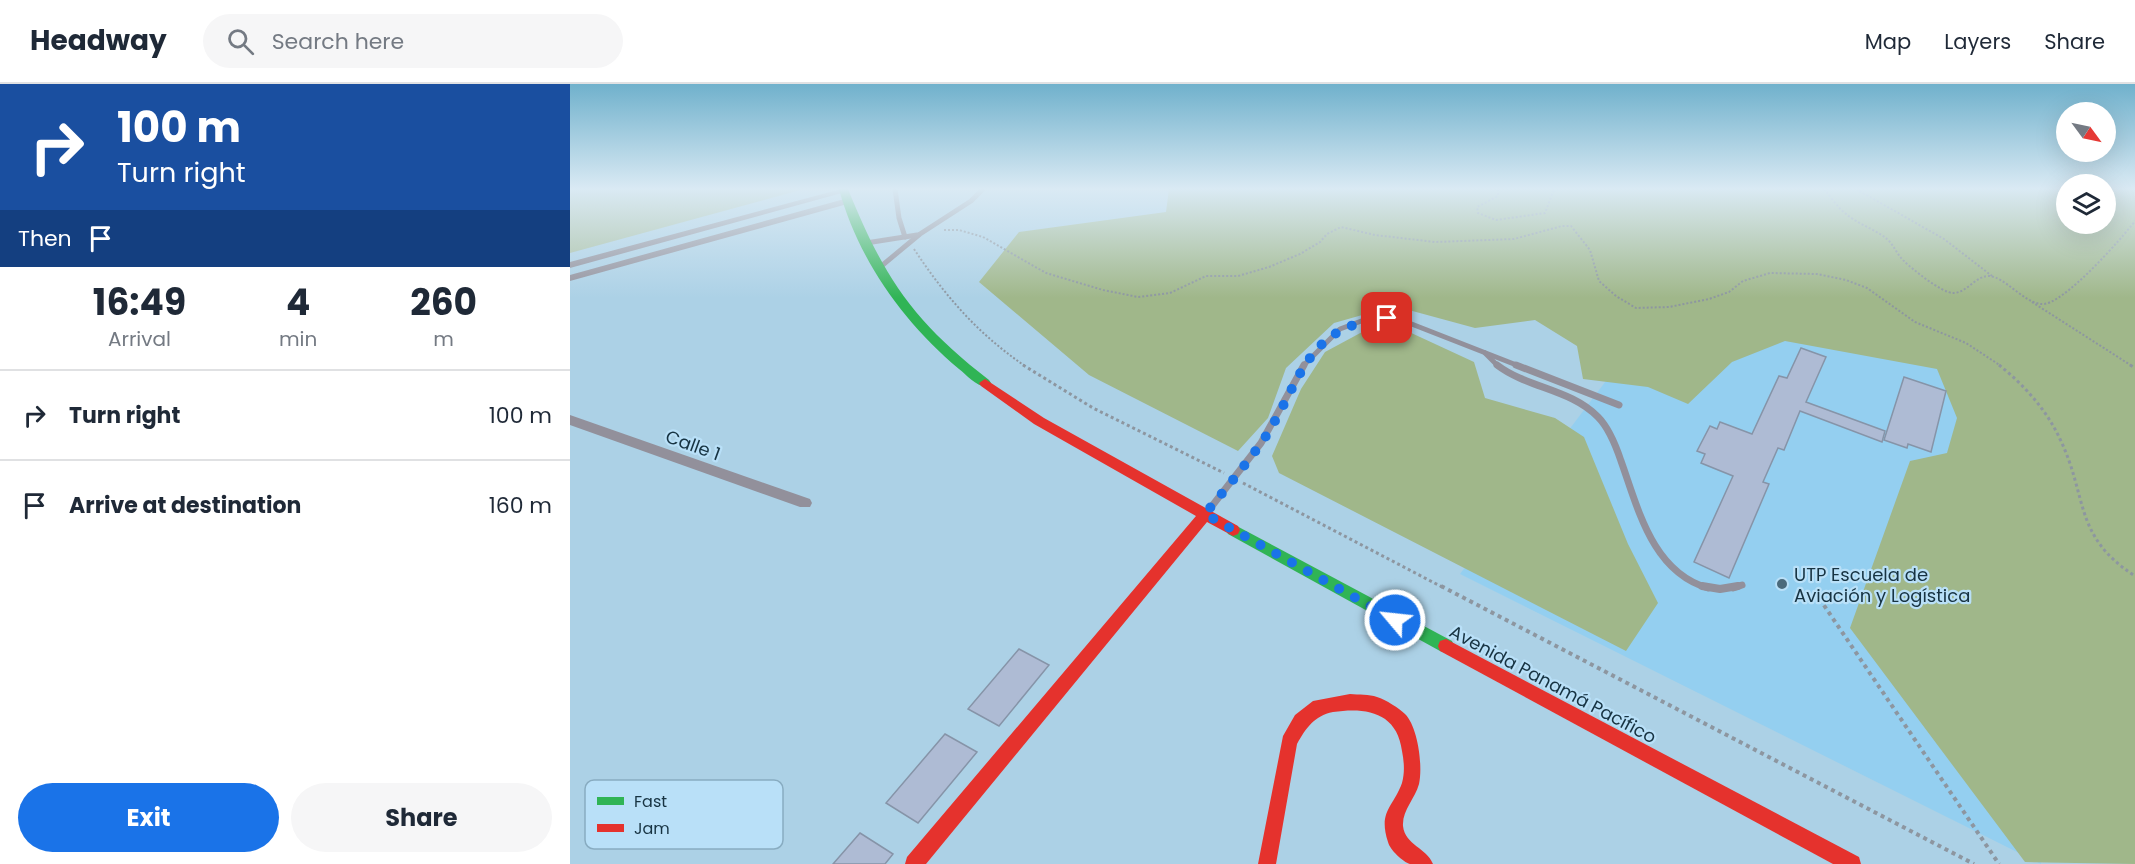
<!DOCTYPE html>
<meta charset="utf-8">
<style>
:root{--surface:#fff;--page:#f6f6f7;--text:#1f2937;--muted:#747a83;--line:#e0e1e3;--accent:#1a73e8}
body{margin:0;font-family:Poppins,sans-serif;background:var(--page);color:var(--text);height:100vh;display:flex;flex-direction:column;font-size:22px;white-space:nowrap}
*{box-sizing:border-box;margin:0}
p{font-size:20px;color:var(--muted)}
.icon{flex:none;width:33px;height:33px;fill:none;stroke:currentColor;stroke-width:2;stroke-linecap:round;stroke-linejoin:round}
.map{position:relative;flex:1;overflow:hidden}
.side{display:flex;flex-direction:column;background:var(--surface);width:570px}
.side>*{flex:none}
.hud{background:#1a4fa0;color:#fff;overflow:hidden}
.needle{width:39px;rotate:123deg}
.fabs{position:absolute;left:1486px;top:18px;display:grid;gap:12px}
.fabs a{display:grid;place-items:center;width:60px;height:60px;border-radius:50%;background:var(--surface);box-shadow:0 6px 24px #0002;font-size:30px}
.pin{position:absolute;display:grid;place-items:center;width:51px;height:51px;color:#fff;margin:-26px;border-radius:12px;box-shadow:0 3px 9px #0006}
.me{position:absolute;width:66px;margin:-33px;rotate:298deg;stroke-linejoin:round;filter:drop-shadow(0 0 4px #0008)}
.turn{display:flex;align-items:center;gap:21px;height:126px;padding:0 18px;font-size:27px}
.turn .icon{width:78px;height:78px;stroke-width:2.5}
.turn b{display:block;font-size:42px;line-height:51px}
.then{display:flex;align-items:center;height:57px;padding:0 18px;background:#0003;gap:12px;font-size:22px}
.eta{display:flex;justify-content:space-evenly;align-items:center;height:102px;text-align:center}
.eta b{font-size:36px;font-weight:700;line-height:42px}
.action{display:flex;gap:12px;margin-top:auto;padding:12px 18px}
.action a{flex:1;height:69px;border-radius:36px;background:var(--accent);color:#fff;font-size:24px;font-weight:700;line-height:69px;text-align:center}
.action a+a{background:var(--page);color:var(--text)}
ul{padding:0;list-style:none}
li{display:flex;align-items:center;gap:18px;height:90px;padding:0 18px;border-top:2px solid var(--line)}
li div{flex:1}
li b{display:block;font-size:22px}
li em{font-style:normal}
header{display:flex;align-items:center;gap:36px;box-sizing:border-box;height:84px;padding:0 30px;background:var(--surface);border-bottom:2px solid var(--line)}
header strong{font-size:28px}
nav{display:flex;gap:33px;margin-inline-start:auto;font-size:21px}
.search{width:420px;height:54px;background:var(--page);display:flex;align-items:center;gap:15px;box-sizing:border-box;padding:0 21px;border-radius:33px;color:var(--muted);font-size:22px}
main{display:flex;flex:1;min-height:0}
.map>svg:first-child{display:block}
</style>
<header>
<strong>Headway</strong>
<div class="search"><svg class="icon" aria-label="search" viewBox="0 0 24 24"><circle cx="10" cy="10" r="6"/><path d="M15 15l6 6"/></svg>Search here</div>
<nav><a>Map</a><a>Layers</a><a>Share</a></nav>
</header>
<main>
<section class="side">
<div class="hud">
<div class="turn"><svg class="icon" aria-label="right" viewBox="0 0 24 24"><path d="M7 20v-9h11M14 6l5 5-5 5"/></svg><div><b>100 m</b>Turn right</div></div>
<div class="then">Then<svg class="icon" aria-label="arrive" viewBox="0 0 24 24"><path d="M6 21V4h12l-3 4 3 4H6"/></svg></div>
</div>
<div class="eta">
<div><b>16:49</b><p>Arrival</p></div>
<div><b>4</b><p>min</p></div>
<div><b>260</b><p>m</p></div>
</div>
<ul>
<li><svg class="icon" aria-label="right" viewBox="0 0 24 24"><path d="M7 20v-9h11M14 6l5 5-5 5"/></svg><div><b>Turn right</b></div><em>100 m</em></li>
<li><svg class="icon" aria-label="arrive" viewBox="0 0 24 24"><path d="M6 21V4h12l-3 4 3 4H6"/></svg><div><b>Arrive at destination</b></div><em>160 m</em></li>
</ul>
<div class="action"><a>Exit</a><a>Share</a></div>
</section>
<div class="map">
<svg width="1565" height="780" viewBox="0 0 1565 780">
<rect width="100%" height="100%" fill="#acd1e6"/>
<polygon fill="#94cff0" points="1107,203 1384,269 1471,780 890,490"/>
<polygon fill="#a9bfa0" points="0,105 234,105 0,169"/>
<g fill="#a0b78a">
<polygon points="599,105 1497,105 1497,140 1536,140 1536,105 1565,105 1565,780 1455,778 1280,544 1340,377 1377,369 1387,334 1367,285 1215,257 1162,278 1118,320 1078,303 1013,295 1007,262 965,236 905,244 824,222 764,239 716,284 698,334 668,367 519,291 409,198 449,148 596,128"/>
<polygon points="794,247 837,247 904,278 915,314 985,334 1014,353 1058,460 1088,519 1056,567 709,389 702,372 731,305 755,268"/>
</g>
<g fill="#aebbd4" stroke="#8694a8" stroke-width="1.5">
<polygon points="1231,264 1256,273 1236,318 1315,347 1312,358 1230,327 1214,366 1208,364 1193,398 1199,400 1159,494 1124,478 1163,392 1131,379 1135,370 1127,367 1140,342 1147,345 1150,338 1182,350 1209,292 1217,294"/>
<polygon points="1334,293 1376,307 1361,368 1338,360 1337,364 1314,356"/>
<polygon points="449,565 479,581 429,642 398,625"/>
<polygon points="375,650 407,668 348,739 316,719"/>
<polygon points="290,749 323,770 315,780 263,780"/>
</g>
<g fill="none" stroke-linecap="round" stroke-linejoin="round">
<g stroke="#8d96a0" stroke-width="2" stroke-dasharray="2 2" stroke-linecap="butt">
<polyline points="928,105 928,112 907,123 908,129 926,136 975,129 983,108 988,105"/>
<path d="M1254,105C1261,113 1267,123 1275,129C1287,140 1305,145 1317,155C1324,161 1327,171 1334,177C1342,185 1372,209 1383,209C1397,209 1405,192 1419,192C1435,193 1453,218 1471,220C1492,223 1552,154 1565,137"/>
<polyline points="1286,105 1374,155 1422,192"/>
<polyline points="374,146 389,146 413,153 476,189 533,206 568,213 600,209 636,192 668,192 699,183 730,170 750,158 757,150 771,143 805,151 865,158 944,155 992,142 1001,142 1020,166 1029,197 1046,212 1066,224 1099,223 1139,215 1159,208 1173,197 1200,189 1247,190 1276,196 1297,204 1345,238 1396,259 1431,282"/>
<path d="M344,165C375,212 408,250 455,282"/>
<polyline points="1462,218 1562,282"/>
</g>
<g stroke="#8d96a0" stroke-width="3" stroke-dasharray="3 3" stroke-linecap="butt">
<polyline points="453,281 523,324 654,389"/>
<path d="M1429,281C1454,301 1476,325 1490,355C1518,413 1503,452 1565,492"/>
<polyline points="1560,281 1565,284"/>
<polyline points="673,399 874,504"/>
</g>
<g stroke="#8d96a0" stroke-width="4" stroke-dasharray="4 4" stroke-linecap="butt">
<polyline points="871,502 1404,780"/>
<polyline points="1245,508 1429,780"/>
</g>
<g stroke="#92909b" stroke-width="5">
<polyline points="325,105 329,134 335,153"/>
<polyline points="296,159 347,151"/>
<polyline points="309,184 350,150 401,117 413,105"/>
<polyline points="915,269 928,282"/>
<polyline points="733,282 770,245 794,236 817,234 839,239 949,282"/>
</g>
<g stroke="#92909b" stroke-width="7">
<path d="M927,281C957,304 1001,305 1028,333C1039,344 1046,362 1051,377C1068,424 1082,488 1138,504"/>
<polyline points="946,281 1049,321"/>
<polyline points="635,431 691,359 734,281"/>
<polyline points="1163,504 1172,501"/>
</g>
<polyline stroke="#92909b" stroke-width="8" points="1132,502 1150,505 1168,502"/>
<g fill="#92909b" fill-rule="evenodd">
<polygon points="271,105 279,107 0,184 0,178"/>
<polygon points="278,114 281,115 281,119 0,197 0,191"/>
<polygon points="0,331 240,415 242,419 240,423 230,423 0,341"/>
</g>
<g fill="#30b455" fill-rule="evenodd">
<path d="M269,105H278C314,194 343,237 419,296L421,299L419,302C408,305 397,291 389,285C333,238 288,175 269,105Z"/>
<polygon points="663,440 882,557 884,562 882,567 876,569 870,567 658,450 656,446 658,442"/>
</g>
<g fill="#e5322d" fill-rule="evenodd">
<polygon points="415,295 474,334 668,442 670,446 668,450 663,452 637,438 356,780 335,780 337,773 626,432 464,340 411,302 409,299"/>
<polygon points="876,555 1289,773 1291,780 1263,780 870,567 868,562 870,557"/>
<path d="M780,610C789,611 799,610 807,613C816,616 829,624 835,630C848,643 853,682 849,700C845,715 832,726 833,742C835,761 857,764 863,780C857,780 847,780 840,780C833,778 820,766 818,758C808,727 823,724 832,699C835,688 834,677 832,667C827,628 796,623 763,628C744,632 736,644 727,660L706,780H688L713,652L725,631L743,617Z"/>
</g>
</g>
<linearGradient id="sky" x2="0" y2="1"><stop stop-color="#70b1cc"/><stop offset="0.49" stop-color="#daeaf4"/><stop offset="1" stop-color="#daeaf4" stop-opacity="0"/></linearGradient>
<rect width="1565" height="214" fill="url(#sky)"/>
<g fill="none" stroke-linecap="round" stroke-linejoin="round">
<path stroke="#1a73e8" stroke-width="10" stroke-dasharray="0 18" d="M817,234C732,242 732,300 692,358C674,383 654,407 635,430L825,536"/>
</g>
<circle fill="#4b6a7b" stroke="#b9e0f8" stroke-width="2" cx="1212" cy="500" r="6"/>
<g text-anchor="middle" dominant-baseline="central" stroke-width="4.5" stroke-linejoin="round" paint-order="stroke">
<g font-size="18" fill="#173342" stroke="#b9e0f8">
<text transform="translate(123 361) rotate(20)">Calle 1</text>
<text transform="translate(983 600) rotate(28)">Avenida Panamá Pacífico</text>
</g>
<g font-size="18" fill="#173342" stroke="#b9e0f8" text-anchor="start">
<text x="1224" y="490">UTP Escuela de<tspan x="1224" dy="21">Aviación y Logística</tspan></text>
</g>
</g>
<rect x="15" y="696" width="198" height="69" rx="9" fill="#b9e0f8" stroke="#88acc1" stroke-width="1.5"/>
<rect x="27" y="713" width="27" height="8" fill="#30b455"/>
<rect x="27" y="740" width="27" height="8" fill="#e5322d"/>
<g font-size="16" fill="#173342">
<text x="64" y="723">Fast</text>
<text x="64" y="750">Jam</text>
</g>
</svg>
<div class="fabs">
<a><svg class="needle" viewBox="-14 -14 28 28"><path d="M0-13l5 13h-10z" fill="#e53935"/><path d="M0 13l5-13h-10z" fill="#747a83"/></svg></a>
<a><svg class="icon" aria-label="layers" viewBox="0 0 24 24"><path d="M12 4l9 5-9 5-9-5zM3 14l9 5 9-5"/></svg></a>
</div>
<div class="pin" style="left:817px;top:234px;background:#d93025"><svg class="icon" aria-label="arrive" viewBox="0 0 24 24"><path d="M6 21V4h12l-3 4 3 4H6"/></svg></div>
<svg class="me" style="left:825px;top:536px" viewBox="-20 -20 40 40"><circle r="17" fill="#1a73e8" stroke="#fff" stroke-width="3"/><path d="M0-11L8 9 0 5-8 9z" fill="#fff"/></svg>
</div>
</main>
